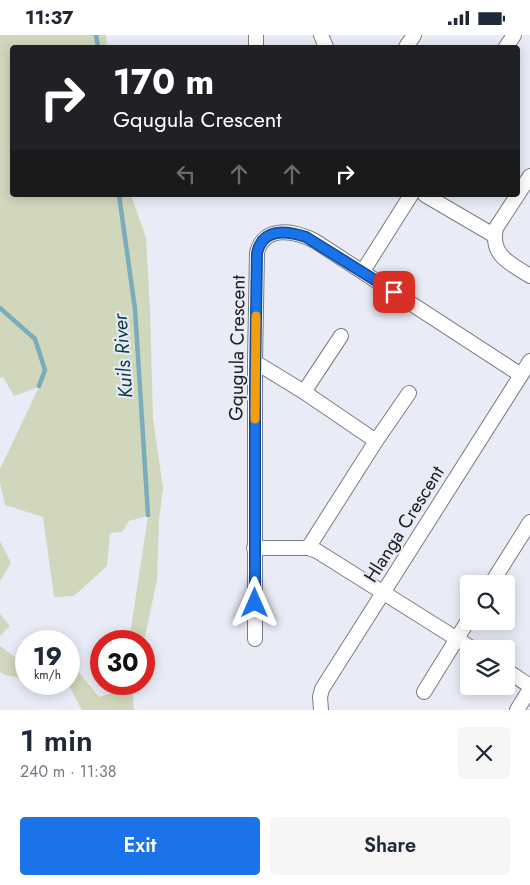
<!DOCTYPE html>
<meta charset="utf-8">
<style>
:root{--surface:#fff;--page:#f6f6f7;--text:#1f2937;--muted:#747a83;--accent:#1a73e8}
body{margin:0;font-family:Jost,sans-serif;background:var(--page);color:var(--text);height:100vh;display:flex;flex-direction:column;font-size:19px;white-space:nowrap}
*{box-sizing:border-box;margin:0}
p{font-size:16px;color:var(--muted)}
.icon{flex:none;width:28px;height:28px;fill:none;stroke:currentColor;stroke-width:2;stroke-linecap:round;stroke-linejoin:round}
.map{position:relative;height:675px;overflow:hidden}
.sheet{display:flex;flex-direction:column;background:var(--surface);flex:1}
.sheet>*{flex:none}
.hud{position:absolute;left:10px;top:10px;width:510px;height:152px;border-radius:5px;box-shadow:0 2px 12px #0003;background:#202124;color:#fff;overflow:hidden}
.buttons{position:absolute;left:460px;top:540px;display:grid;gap:10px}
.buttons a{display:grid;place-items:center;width:55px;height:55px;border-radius:5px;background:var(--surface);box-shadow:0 2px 12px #0003;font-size:25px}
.speed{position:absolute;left:15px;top:595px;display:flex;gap:10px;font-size:25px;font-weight:700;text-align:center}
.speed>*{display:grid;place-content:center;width:65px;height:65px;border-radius:50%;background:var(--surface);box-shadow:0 2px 12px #0003;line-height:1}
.speed small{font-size:12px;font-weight:400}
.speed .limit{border:8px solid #d22;background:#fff;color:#111}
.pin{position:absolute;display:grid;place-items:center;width:42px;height:42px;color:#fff;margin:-21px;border-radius:10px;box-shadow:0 2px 8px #0006}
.me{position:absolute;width:55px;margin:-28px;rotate:0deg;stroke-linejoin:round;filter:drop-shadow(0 0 4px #0008)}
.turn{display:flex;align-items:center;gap:18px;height:105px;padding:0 20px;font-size:22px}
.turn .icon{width:65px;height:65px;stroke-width:2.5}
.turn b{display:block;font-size:35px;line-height:42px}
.lanes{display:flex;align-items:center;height:48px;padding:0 20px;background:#0003;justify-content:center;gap:25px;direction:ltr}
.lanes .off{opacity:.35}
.round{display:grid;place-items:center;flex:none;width:52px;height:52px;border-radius:5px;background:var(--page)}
.head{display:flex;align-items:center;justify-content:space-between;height:85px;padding:0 20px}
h1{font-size:30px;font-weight:600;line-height:38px}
.cta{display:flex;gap:10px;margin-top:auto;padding:10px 20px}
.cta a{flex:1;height:58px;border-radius:5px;background:var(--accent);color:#fff;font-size:20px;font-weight:600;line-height:58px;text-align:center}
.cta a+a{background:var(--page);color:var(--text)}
.status{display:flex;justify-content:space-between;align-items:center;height:35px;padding:0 25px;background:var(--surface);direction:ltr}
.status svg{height:14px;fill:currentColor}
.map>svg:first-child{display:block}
</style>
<div class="status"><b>11:37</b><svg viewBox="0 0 49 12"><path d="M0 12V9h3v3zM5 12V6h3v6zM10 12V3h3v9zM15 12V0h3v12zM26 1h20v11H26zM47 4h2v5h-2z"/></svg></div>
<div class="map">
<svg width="530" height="675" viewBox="0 0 530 675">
<rect width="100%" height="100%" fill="#e9ecf6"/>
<g fill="#d1d7bd">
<polygon points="0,0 106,0 107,12 12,12 12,160 131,160 146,203 150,273 153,384 163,453 159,485 157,545 144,606 129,606 148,481 129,486 122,497 110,498 107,531 74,561 54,562 43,482 5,470 0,448 0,434 39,352 14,361 3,342 0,343"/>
<polygon points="0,506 11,528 0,546"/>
<polygon points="0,579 10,591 0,601"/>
<polygon points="0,611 26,630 26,644 5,640 0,637"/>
<polygon points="69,625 99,662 122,655 123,649 132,649 134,675 82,675 68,649"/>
</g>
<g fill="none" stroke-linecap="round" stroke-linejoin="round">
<g stroke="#7aacb9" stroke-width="4.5">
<polyline points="96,0 98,12"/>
<polyline points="119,160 135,274 148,480"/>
<polyline points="0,273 35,304 45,335 39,351"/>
</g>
<g stroke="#797c84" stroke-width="16">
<g id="street">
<polyline points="321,0 326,12"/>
<polyline points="256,12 256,0"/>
<polyline points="406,12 414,0"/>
<polyline points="506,12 514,0"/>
<path d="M530,141L496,193C490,221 510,228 530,241"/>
<polyline points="425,160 495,201"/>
<polyline points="363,236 411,160"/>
<polyline points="255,327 304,357 376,406"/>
<polyline points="304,357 341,301"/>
<polyline points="254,513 308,513 317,516 473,614"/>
<polyline points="308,513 376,406 409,358"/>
<polyline points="491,549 530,487"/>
<path d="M255,604V327L257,218C264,189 295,196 315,206L521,340"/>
<polyline points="506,635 530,651"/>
<polyline points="424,657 469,584"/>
<polyline points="321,675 320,662 322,654 530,326"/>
<polyline points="517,675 530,654"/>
</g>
</g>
<use href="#street" stroke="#fff" stroke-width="14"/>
</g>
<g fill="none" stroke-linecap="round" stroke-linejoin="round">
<g stroke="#114b97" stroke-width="12">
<path id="route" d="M255,568V345L257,218C263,192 287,196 306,202L394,257"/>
</g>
<use href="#route" stroke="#1a73e8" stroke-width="9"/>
<polyline stroke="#f59e0b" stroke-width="9" points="255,384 256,281"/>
</g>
<g text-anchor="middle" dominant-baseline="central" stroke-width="4" stroke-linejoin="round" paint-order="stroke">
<g font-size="19" fill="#1b1c1f" stroke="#e9ecf6">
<text transform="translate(237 313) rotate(-89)">Gqugula Crescent</text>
<text transform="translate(404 489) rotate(-58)">Hlanga Crescent</text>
</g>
<g font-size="20" font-style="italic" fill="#0b3b45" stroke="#e9ecf6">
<text transform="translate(123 321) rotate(-94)">Kuils River</text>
</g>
</g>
</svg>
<div class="buttons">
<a><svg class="icon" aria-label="search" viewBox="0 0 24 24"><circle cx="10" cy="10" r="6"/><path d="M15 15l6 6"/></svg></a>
<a><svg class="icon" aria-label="layers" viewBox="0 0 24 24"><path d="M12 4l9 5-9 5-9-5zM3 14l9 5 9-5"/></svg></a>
</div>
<div class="speed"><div>19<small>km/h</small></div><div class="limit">30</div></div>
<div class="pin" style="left:394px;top:257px;background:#d93025"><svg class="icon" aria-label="arrive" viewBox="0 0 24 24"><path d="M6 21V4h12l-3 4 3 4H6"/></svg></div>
<svg class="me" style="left:255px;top:568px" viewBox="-20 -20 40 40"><path d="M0-17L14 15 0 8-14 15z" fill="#1a73e8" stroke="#fff" stroke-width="4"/></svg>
<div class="hud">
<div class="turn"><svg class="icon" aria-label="right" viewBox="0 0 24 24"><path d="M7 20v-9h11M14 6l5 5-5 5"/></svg><div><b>170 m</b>Gqugula Crescent</div></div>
<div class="lanes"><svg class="icon off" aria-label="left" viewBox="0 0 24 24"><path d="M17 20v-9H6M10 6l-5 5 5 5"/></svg><svg class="icon off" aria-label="ahead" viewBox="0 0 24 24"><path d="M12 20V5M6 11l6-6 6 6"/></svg><svg class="icon off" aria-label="ahead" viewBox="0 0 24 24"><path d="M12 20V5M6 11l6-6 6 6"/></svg><svg class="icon" aria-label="right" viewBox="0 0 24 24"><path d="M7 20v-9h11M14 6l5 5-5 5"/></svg></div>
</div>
</div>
<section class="sheet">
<div class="head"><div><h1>1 min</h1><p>240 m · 11:38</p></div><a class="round"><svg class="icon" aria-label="close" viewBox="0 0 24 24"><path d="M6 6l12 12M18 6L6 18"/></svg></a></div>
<div class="cta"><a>Exit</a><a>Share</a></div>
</section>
